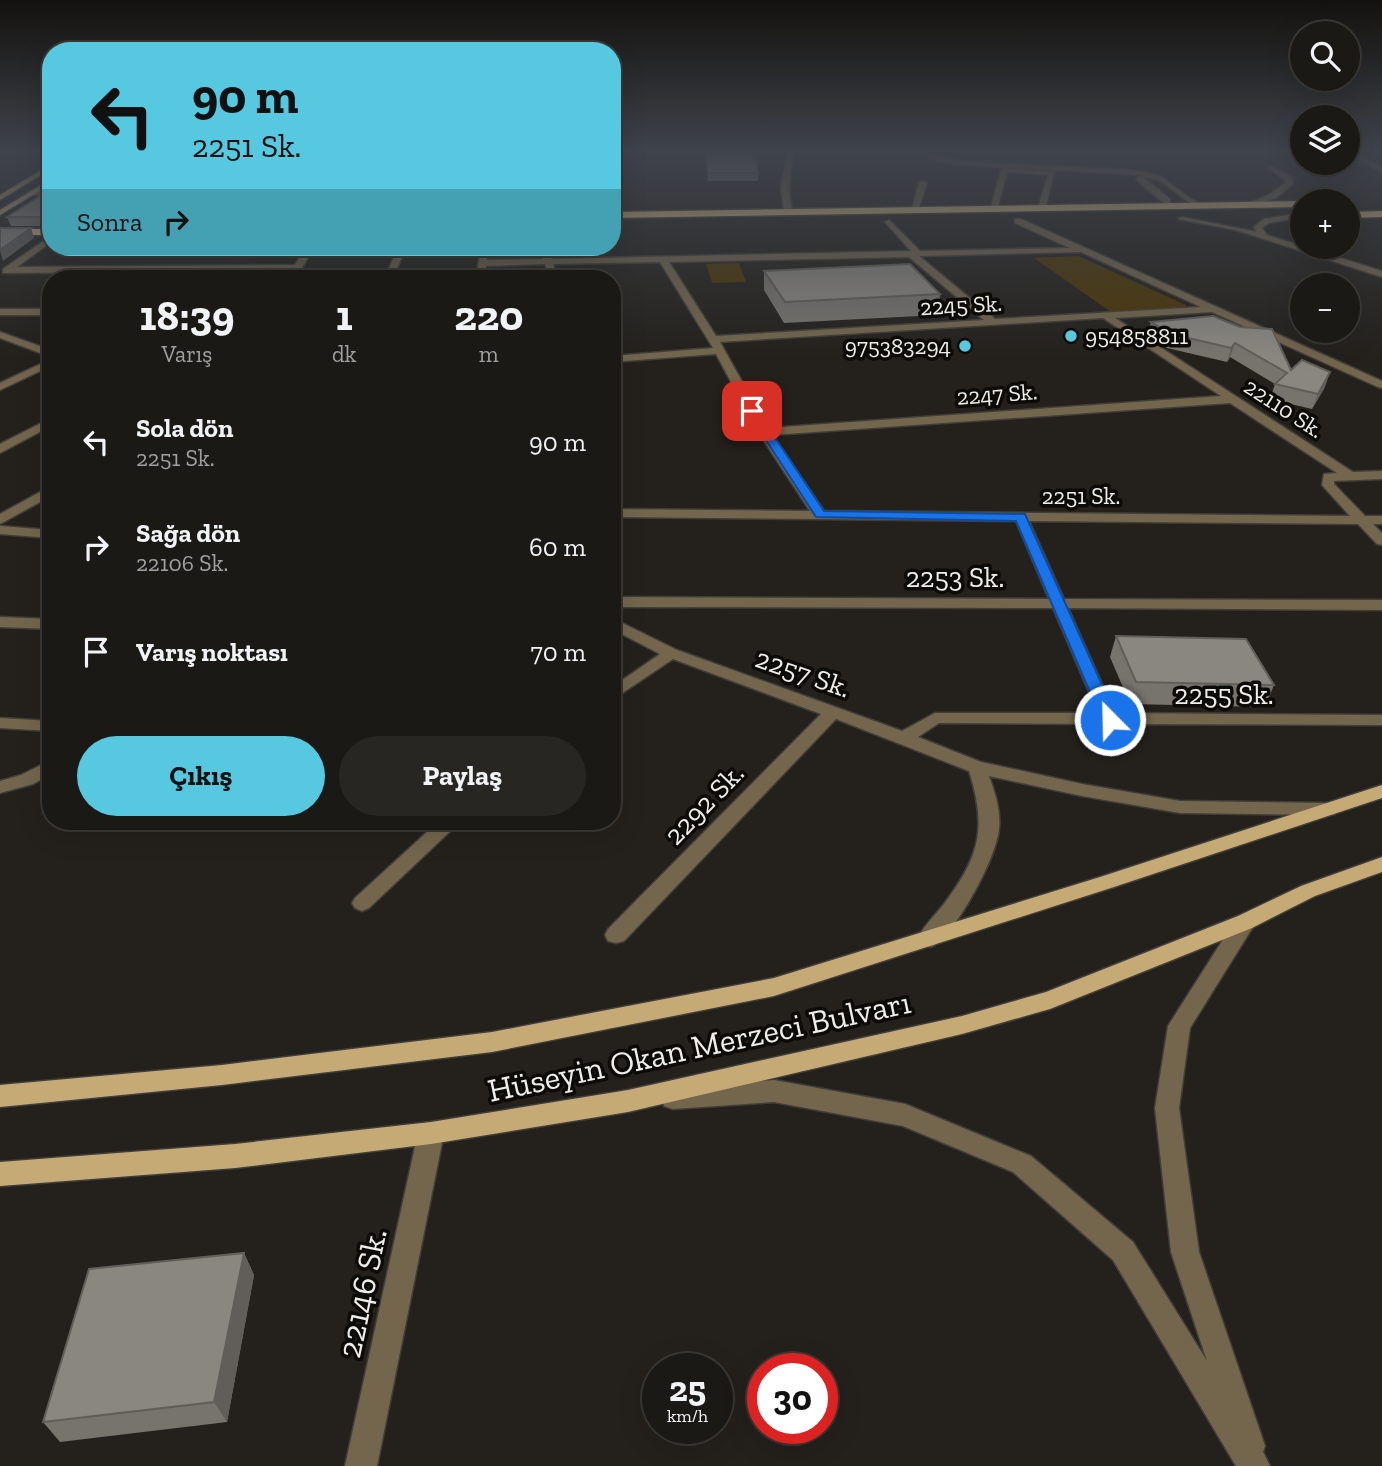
<!DOCTYPE html>
<html lang="tr">
<meta charset="utf-8">
<style>
:root{--surface:#1b1915;--page:#282622;--text:#f1f3f6;--muted:#a0a0a0;--line:#393834;--accent:#56c9e0}
body{margin:0;font-family:"Zilla Slab",serif;background:var(--page);color:var(--text);height:100vh;display:flex;flex-direction:column;font-size:26px;white-space:nowrap}
*{box-sizing:border-box;margin:0}
p{font-size:23px;color:var(--muted)}
.icon{flex:none;width:38px;height:38px;fill:none;stroke:currentColor;stroke-width:2;stroke-linecap:round;stroke-linejoin:round}
.map{position:relative;flex:1;overflow:hidden}
.sheet{position:absolute;left:42px;top:270px;width:579px;height:560px;display:flex;flex-direction:column;background:var(--surface);border-radius:28px;box-shadow:0 7px 28px #0002,0 0 0 2px var(--line)}
.sheet>*{flex:none}
.banner{position:absolute;left:42px;top:42px;width:579px;height:214px;border-radius:28px;box-shadow:0 7px 28px #0002,0 0 0 2px var(--line);background:#56c9e0;color:#111;overflow:hidden}
.fabs{position:absolute;left:1290px;top:21px;display:grid;gap:14px}
.fabs a{display:grid;place-items:center;width:70px;height:70px;border-radius:50%;background:var(--surface);box-shadow:0 7px 28px #0002,0 0 0 2px var(--line);font-size:35px}
.speed{position:absolute;left:642px;top:1353px;display:flex;gap:14px;font-size:35px;font-weight:700;text-align:center}
.speed>*{display:grid;place-content:center;width:91px;height:91px;border-radius:50%;background:var(--surface);box-shadow:0 7px 28px #0002,0 0 0 2px var(--line);line-height:1}
.speed small{font-size:18px;font-weight:400}
.speed .limit{border:10px solid #d22;background:#fff;color:#111}
.pin{position:absolute;display:grid;place-items:center;width:60px;height:60px;color:#fff;margin:-30px;border-radius:14px;box-shadow:0 4px 10px #0006}
.me{position:absolute;width:77px;margin:-38px;rotate:337deg;stroke-linejoin:round;filter:drop-shadow(0 0 5px #0008)}
.turn{display:flex;align-items:center;gap:24px;height:147px;padding:0 35px;font-size:32px}
.turn .icon{width:91px;height:91px;stroke-width:2.5}
.turn b{display:block;font-size:49px;line-height:60px}
.then{display:flex;align-items:center;height:66px;padding:0 35px;background:#0003;gap:14px;font-size:26px}
.eta{display:flex;justify-content:space-evenly;align-items:center;height:119px;text-align:center}
.eta b{font-size:42px;font-weight:700;line-height:49px}
.action{display:flex;gap:14px;margin-top:auto;padding:14px 35px}
.action a{flex:1;height:80px;border-radius:42px;background:var(--accent);color:#111;font-size:28px;font-weight:700;line-height:80px;text-align:center}
.action a+a{background:var(--page);color:var(--text)}
ul{padding:0;list-style:none}
li{display:flex;align-items:center;gap:21px;height:105px;padding:0 35px}
li div{flex:1}
li b{display:block;font-size:26px}
li em{font-style:normal}
.map>svg:first-child{display:block}
</style>
<div class="map">
<svg width="1382" height="1466" viewBox="0 0 1382 1466">
<rect width="100%" height="100%" fill="#24211c"/>
<g fill="#4c3706">
<polygon points="1078,256 1186,305 1184,307 1111,312 1034,258"/>
<polygon points="739,263 746,282 712,283 706,264"/>
</g>
<g fill="none" stroke-linecap="round" stroke-linejoin="round">
<g stroke="#403e39" stroke-width="3">
<g id="minor">
<polygon points="787,152 793,152 789,188 792,212 788,214 784,212 781,188"/>
<path d="M916,152L962,161L1131,170L1159,175L1191,199L1203,205L1199,207C1180,201 1163,175 1144,178L1170,199L1171,207H1165L1163,202L1136,180L1139,175L962,165L933,160Z"/>
<polygon points="1349,152 1357,152 1382,168 1382,173"/>
<polygon points="1269,167 1273,167 1292,177 1293,184 1276,198 1252,206 1252,202 1270,194 1285,183 1285,180 1269,169"/>
<polygon points="1004,168 1054,172 1045,210 1038,208 1048,175 1007,172 997,209 990,211 1001,170"/>
<polygon points="923,181 927,183 918,210 911,212 919,183"/>
<polygon points="29,191 51,191 51,195 32,195"/>
<polygon points="1295,214 1298,218 1269,223 1262,228 1267,235 1382,271 1382,277 1236,230 1178,219 1182,217 1257,232 1254,227 1264,219"/>
<path d="M1015,219H1021L1382,381V388L1378,387L1212,312L1115,318L1353,472L1382,471V479L1334,481V484L1365,516H1382V524H1373L1382,533V545L1377,544L1358,524L1029,521L1064,599L1382,600V610L1068,608L1115,713L1382,715V725L1117,724L1110,726L1103,724L939,723L918,737L981,762L1082,784L1180,801L1328,803L1335,804L1337,809L1335,814L1328,815L1180,813L1082,796L989,776C995,793 1001,810 999,829C996,858 959,927 936,944C931,948 926,947 920,945L917,939C924,926 935,915 944,904C980,856 987,828 969,771L836,719L624,941L616,943L608,941L605,935L608,929L821,714L673,659L612,700V687L660,654L612,629V618L677,650L902,731L935,713H1098L1053,608L612,607V597L1049,599L1016,521L612,517V509L810,511L758,432L716,354L612,362V356L713,348L660,262L553,264L557,278H549L545,264L486,266L484,278H476L481,247H489L487,260L543,259L540,247H548L552,259L911,251L885,222L889,220L920,251L1070,248L1015,223ZM1081,252L1201,307L995,319L919,256ZM909,257L984,320L716,336L669,262ZM1103,318L1221,396L768,428L720,342ZM1230,403L1337,473L1324,474L1322,485L1350,516L824,511L772,435Z"/>
<polygon points="51,236 51,242 17,267 295,265 306,247 314,247 296,278 288,277 291,271 3,273 3,269"/>
<polygon points="398,247 406,247 393,278 385,278"/>
<rect x="0" y="309" width="51" height="6"/>
<polygon points="0,332 51,350 51,357 0,338"/>
<polygon points="51,359 51,366 0,390 0,383"/>
<polygon points="51,418 51,426 0,453 0,444"/>
<polygon points="51,486 51,496 0,524 0,514"/>
<polygon points="0,526 51,530 51,538 0,534"/>
<polygon points="0,617 51,619 51,629 0,627"/>
<polygon points="0,718 51,721 51,731 0,728"/>
<polygon points="51,760 51,774 33,784 0,793 0,781 21,775"/>
<polygon points="439,821 461,821 369,908 362,911 355,908 352,903 355,898"/>
<polygon points="1245,914 1252,916 1256,922 1190,1028 1179,1108 1199,1252 1265,1446 1263,1452 1270,1466 1236,1466 1113,1260 1013,1172 903,1126 774,1102 673,1109 664,1106 661,1098 664,1090 673,1087 774,1080 905,1104 1031,1156 1133,1242 1207,1361 1171,1252 1155,1108 1168,1026 1238,916"/>
<polygon points="431,1122 440,1125 444,1133 377,1466 345,1466 418,1133 422,1125"/>
</g>
</g>
<g stroke="#403e39" stroke-width="3">
<g id="major">
<polygon points="51,164 51,169 0,200 0,195"/>
<polygon points="51,179 51,184 0,215 0,210"/>
<polygon points="1382,785 1382,798 1114,887 774,996 492,1052 222,1085 0,1107 0,1085 222,1065 492,1032 774,978 1100,877"/>
<polygon points="1382,857 1382,872 1315,896 1252,928 1050,1009 962,1034 628,1112 431,1144 235,1168 0,1186 0,1162 235,1144 431,1122 628,1090 962,1016 1046,992 1238,916 1301,886"/>
</g>
</g>
<g stroke="#403e39" stroke-width="3">
<g id="highway">
<polygon points="1302,201 1302,207 612,218 612,212"/>
<polygon points="1382,211 1382,217 1348,218 1348,212"/>
<rect x="0" y="229" width="51" height="6"/>
</g>
</g>
<use href="#minor" fill="#73664d" fill-rule="evenodd"/>
<use href="#major" fill="#c6aa76" fill-rule="evenodd"/>
<use href="#highway" fill="#e7c685" fill-rule="evenodd"/>
</g>
<g fill="#77746e">
<polygon points="705,152 754,152 758,173 758,181 708,181"/>
<polygon points="51,189 51,226 11,226 7,217"/>
<polygon points="764,271 940,294 938,315 784,323 764,290"/>
<polygon points="1213,316 1291,370 1325,387 1312,409 1270,399 1275,384 1230,357 1227,362 1167,348 1147,336 1151,322"/>
<polygon points="1116,636 1274,685 1265,707 1130,704 1110,657"/>
<polygon points="244,1253 254,1275 227,1422 60,1442 43,1422"/>
</g>
<g fill="#615e5a">
<polygon points="51,213 51,226 50,226 46,217"/>
<polygon points="31,228 34,238 3,261 0,250"/>
<polygon points="1235,343 1230,357 1227,362 1231,348"/>
<polygon points="1330,372 1325,387 1312,409 1318,394"/>
<polygon points="244,1253 254,1275 227,1422 214,1402"/>
</g>
<g fill="#8a8780" stroke="#615e5a" stroke-width="2">
<polygon points="706,152 754,152 758,173 708,173"/>
<polygon points="51,189 51,197 48,197 51,201 51,213 46,217 7,217"/>
<polygon points="0,228 31,228 0,250"/>
<polygon points="910,264 940,294 785,302 764,271"/>
<polygon points="1213,316 1240,327 1272,329 1291,370 1302,360 1330,372 1318,394 1275,384 1287,373 1235,343 1231,348 1171,334 1151,322"/>
<polygon points="1116,636 1246,639 1274,685 1136,682"/>
<polygon points="244,1253 214,1402 43,1422 89,1269"/>
</g>
<linearGradient id="sky" x2="0" y2="1"><stop stop-color="#14120f"/><stop offset="0.42" stop-color="#3f434b"/><stop offset="1" stop-color="#3f434b" stop-opacity="0"/></linearGradient>
<rect width="1382" height="358" fill="url(#sky)"/>
<polygon fill="#1a73e8" stroke="#114b97" stroke-width="2" points="749,409 756,409 824,511 1025,514 1118,720 1116,724 1110,725 1102,720 1016,521 816,517 747,411"/>
<g fill="#56c9e0" stroke="#0c0b08" stroke-width="2.5">
<circle cx="1071" cy="336" r="7"/>
<circle cx="965" cy="346" r="7"/>
</g>
<g text-anchor="middle" dominant-baseline="central" stroke-width="7" stroke-linejoin="round" paint-order="stroke">
<g font-size="23" fill="#efedea" stroke="#0c0b08">
<text transform="translate(961 305) rotate(-3)">2245 Sk.</text>
<text transform="translate(997 394) rotate(-4)">2247 Sk.</text>
<text transform="translate(1284 408) rotate(33)">22110 Sk.</text>
<text x="1081" y="496">2251 Sk.</text>
</g>
<g font-size="23" fill="#efedea" stroke="#0c0b08" text-anchor="start">
<text x="1085" y="336">954858811</text>
<text x="951" y="346" text-anchor="end">975383294</text>
</g>
<g font-size="28" fill="#efedea" stroke="#0c0b08">
<text x="955" y="577">2253 Sk.</text>
<text transform="translate(803 673) rotate(19)">2257 Sk.</text>
<text x="1224" y="694">2255 Sk.</text>
<text transform="translate(704 804) rotate(-46)">2292 Sk.</text>
</g>
<g font-size="33" fill="#efedea" stroke="#0c0b08">
<text transform="translate(699 1046) rotate(-12)">Hüseyin Okan Merzeci Bulvarı</text>
<text transform="translate(362 1293) rotate(-78)">22146 Sk.</text>
</g>
</g>
</svg>
<div class="fabs">
<a><svg class="icon" aria-label="search" viewBox="0 0 24 24"><circle cx="10" cy="10" r="6"/><path d="M15 15l6 6"/></svg></a>
<a><svg class="icon" aria-label="layers" viewBox="0 0 24 24"><path d="M12 4l9 5-9 5-9-5zM3 14l9 5 9-5"/></svg></a>
<a>+</a>
<a>−</a>
</div>
<div class="speed"><div>25<small>km/h</small></div><div class="limit">30</div></div>
<div class="pin" style="left:752px;top:411px;background:#d93025"><svg class="icon" aria-label="arrive" viewBox="0 0 24 24"><path d="M6 21V4h12l-3 4 3 4H6"/></svg></div>
<svg class="me" style="left:1110px;top:720px" viewBox="-20 -20 40 40"><circle r="17" fill="#1a73e8" stroke="#fff" stroke-width="3"/><path d="M0-11L8 9 0 5-8 9z" fill="#fff"/></svg>
<div class="banner">
<div class="turn"><svg class="icon" aria-label="left" viewBox="0 0 24 24"><path d="M17 20v-9H6M10 6l-5 5 5 5"/></svg><div><b>90 m</b>2251 Sk.</div></div>
<div class="then">Sonra<svg class="icon" aria-label="right" viewBox="0 0 24 24"><path d="M7 20v-9h11M14 6l5 5-5 5"/></svg></div>
</div>
<section class="sheet">
<div class="eta">
<div><b>18:39</b><p>Varış</p></div>
<div><b>1</b><p>dk</p></div>
<div><b>220</b><p>m</p></div>
</div>
<ul>
<li><svg class="icon" aria-label="left" viewBox="0 0 24 24"><path d="M17 20v-9H6M10 6l-5 5 5 5"/></svg><div><b>Sola dön</b><p>2251 Sk.</p></div><em>90 m</em></li>
<li><svg class="icon" aria-label="right" viewBox="0 0 24 24"><path d="M7 20v-9h11M14 6l5 5-5 5"/></svg><div><b>Sağa dön</b><p>22106 Sk.</p></div><em>60 m</em></li>
<li><svg class="icon" aria-label="arrive" viewBox="0 0 24 24"><path d="M6 21V4h12l-3 4 3 4H6"/></svg><div><b>Varış noktası</b></div><em>70 m</em></li>
</ul>
<div class="action"><a>Çıkış</a><a>Paylaş</a></div>
</section>
</div>
